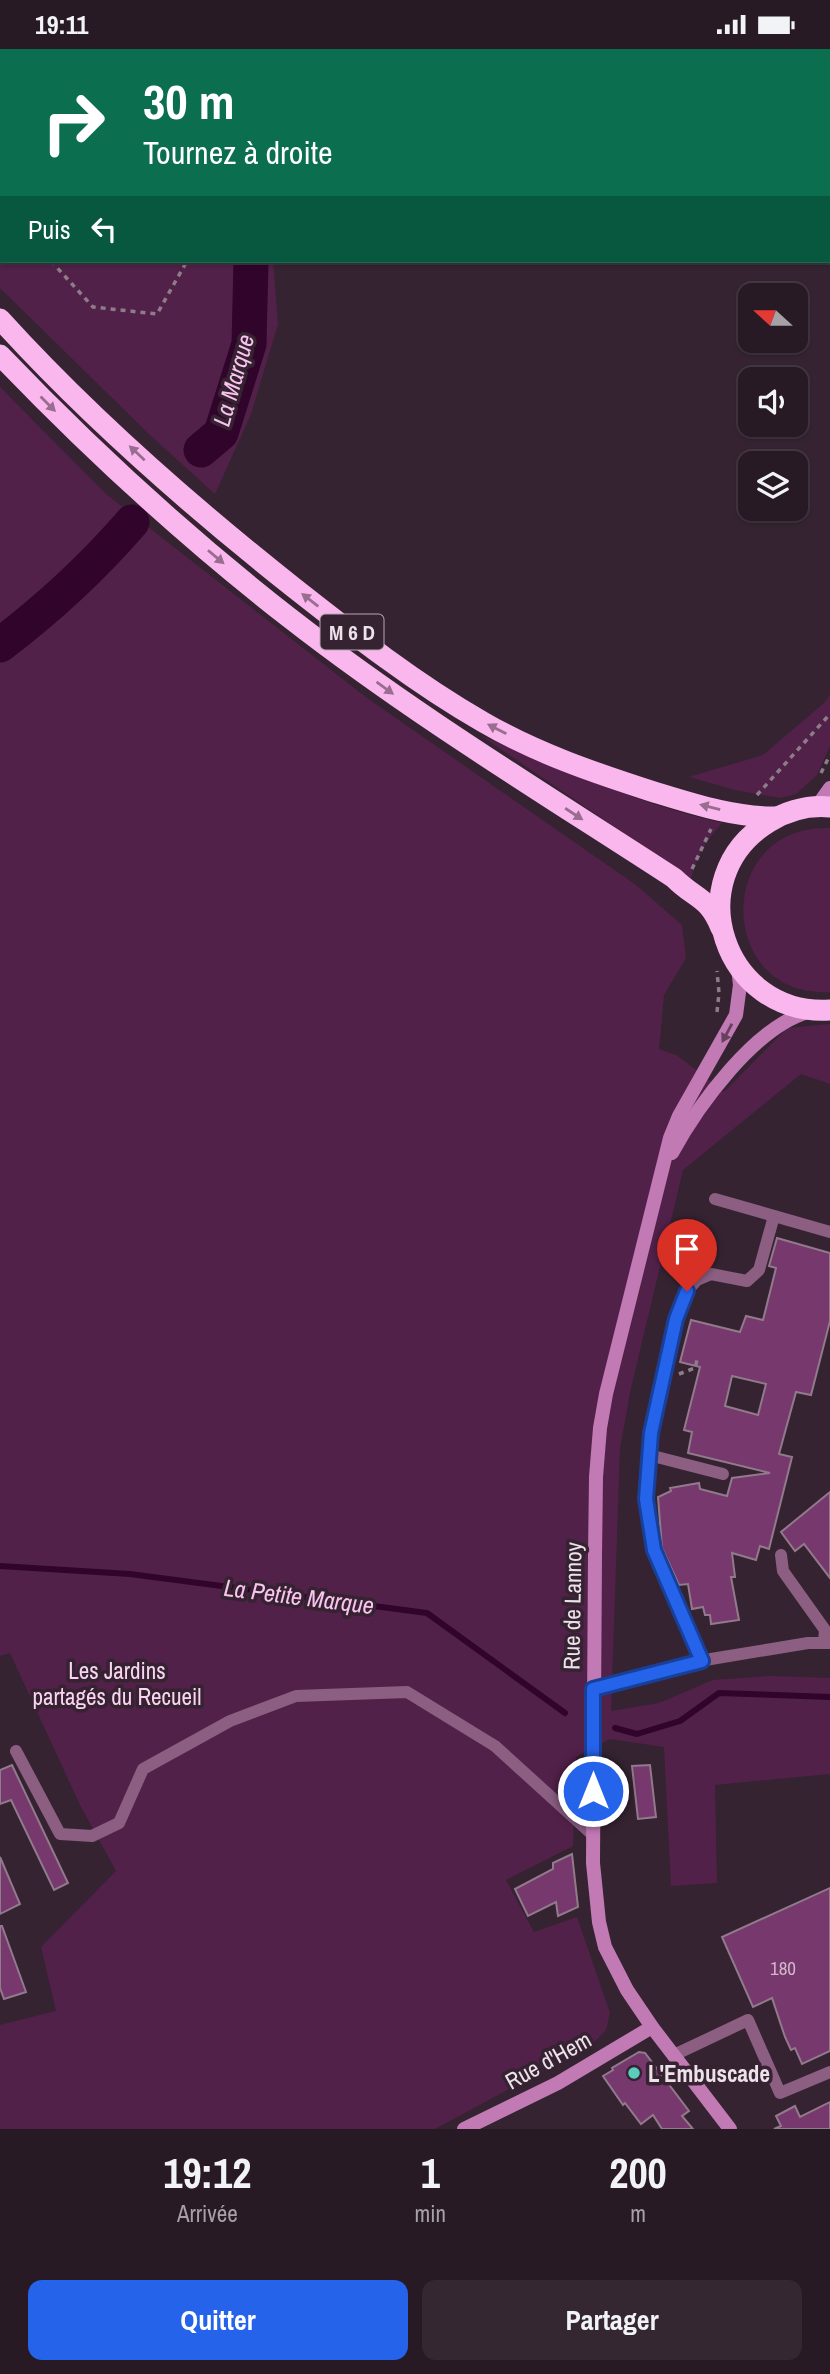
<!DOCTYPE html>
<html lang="fr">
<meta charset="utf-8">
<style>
:root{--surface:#281a25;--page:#342732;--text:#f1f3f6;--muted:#a5a1a7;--line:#443842;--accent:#2563eb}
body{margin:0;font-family:"Archivo Narrow",sans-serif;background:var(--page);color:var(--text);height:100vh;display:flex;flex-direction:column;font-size:26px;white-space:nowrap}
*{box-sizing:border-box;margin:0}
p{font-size:23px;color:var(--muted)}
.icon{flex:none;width:38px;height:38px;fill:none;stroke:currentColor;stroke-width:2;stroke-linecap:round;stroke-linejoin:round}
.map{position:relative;height:2080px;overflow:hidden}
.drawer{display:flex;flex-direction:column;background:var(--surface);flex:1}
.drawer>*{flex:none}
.top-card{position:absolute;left:0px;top:0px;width:831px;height:214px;box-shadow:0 2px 5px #0004,0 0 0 2px var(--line);background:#0b6e4f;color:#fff;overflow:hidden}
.needle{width:46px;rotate:291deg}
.tools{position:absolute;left:738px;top:234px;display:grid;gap:14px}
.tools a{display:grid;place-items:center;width:70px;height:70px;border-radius:14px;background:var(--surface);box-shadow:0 2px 5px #0004,0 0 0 2px var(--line);font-size:35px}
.pin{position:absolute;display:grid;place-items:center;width:60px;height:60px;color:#fff;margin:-72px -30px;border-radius:50% 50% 50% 0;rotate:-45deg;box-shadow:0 0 7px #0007}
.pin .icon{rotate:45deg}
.me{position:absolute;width:77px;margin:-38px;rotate:0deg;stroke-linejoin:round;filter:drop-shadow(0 0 5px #0008)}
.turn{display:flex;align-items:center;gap:24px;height:147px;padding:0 28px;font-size:32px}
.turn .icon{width:91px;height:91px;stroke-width:2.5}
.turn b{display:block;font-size:49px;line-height:60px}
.then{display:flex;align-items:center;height:66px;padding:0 28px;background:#0003;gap:14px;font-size:26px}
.eta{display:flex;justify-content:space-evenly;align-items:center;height:119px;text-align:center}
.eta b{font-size:42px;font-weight:700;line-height:49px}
.button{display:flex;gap:14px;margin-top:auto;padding:14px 28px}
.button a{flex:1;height:80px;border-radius:14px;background:var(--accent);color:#fff;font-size:28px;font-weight:700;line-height:80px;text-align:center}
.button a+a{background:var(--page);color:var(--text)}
.status{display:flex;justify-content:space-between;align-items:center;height:49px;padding:0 35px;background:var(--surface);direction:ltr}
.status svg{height:19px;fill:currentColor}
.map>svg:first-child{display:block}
</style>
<div class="status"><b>19:11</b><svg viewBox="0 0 49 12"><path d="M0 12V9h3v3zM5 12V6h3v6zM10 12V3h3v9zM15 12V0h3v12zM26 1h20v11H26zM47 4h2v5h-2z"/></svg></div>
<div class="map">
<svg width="830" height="2080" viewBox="0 0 830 2080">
<rect width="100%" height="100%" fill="#352331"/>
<g fill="#52214a">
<polygon points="0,0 340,0 340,2 2,2 2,212 273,212 278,275 251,365 215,445 150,386 0,239"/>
<polygon points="0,338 106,445 367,649 636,836 682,876 686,909 664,946 659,1000 678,1007 724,1043 787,979 830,975 830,1035 801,1025 683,1121 631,1339 620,1399 611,1662 659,1654 713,1631 771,1627 830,1629 830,1725 715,1736 717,1834 671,1837 664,1698 610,1690 576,1708 573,1797 506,1831 534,1883 577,1868 610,1964 606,1981 592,1995 435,2080 0,2080 0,1976 56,1962 41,1898 116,1822 80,1756 10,1604 0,1607"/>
<polygon points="830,646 830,697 817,726 796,745 780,749 735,741 689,728 763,706 823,655"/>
<path d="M480,686C560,720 636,754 722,774C706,792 697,807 691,830Z"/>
<path d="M830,779V943C716,950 713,775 830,779Z"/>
</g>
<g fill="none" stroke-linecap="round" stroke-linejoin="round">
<g stroke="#31042c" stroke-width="6">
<polyline points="0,1517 130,1525 427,1564 565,1664"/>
<polyline points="615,1679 637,1685 680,1672 719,1644 830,1648"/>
</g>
<g stroke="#31042c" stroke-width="35">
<polyline points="318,0 319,2"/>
<polyline points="201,401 221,384 249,295 251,212"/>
<path d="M0,596C49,559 92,519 132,473"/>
</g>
</g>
<g fill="#77386d" stroke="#907a8b" stroke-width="2" fill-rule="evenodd">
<path d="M777,1189L830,1204V1272L811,1346L796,1343L779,1405L792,1408L769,1500L760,1497L756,1511L732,1504L735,1528H731L739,1571L711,1575L710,1566H705L703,1558L692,1560L688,1535L679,1536L662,1499L658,1448L671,1442L670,1439L699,1434L700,1440L727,1447L732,1429L770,1424L688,1404L692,1383L684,1381L700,1318L680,1313L691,1271L740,1283L746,1267L763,1271L776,1219L769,1217ZM732,1327L766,1335L758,1366L725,1357Z"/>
<polygon points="830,1443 830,1529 804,1495 795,1502 781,1483"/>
<polygon points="12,1716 68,1834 54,1841 11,1751 0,1755 0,1721"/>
<polygon points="650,1716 656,1768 638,1770 632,1717"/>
<polygon points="572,1805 578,1858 558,1867 556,1853 528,1867 515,1840 553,1820 553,1814"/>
<polygon points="0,1808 20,1855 0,1865"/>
<polygon points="830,1839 830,2002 802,2015 795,1999 791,2001 785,1988 772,1949 753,1958 722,1888"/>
<polygon points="0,1877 2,1877 26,1943 4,1950 0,1939"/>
<polygon points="639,2003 645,2004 689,2062 682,2067 693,2080 662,2080 653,2066 641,2075 625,2054 623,2056 603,2027 613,2021 612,2019"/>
<polygon points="830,2053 830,2080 774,2080 781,2077 776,2067 795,2057 800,2068"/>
</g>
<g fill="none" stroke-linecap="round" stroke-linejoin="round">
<g stroke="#8c7d88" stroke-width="3.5" stroke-dasharray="5 5" stroke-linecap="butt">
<polyline points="255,0 256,2"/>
<polyline points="0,155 2,157"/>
<polyline points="51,212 93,258 157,265 187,212"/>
<polyline points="821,724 830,706"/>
<polyline points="757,746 830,665"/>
<polyline points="692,820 711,780"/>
<polyline points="717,963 719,944 717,922"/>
<polyline points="679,1325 695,1319 698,1307"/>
</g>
<g stroke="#8b5e82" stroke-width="12">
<polyline points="715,1150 830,1183"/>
<polyline points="649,1406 723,1425"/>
<polyline points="781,1506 783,1522 825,1581 824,1593"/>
<polyline points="702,1612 654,1501 646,1450 651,1384 676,1270 687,1242 697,1231 711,1225 747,1232 759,1221 774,1167"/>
<polyline points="593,1640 711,1610 808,1594 830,1594"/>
<polyline points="16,1702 60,1785 92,1787 119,1774 143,1720 230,1672 296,1647 407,1643 495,1697 593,1786"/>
<polyline points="674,2006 748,1971 780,2044 830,2023"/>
</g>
<g stroke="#c27ab5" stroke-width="14">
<polyline points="813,758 820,753 830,739"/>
<path d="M672,1104C698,1056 755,978 808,963"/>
<polyline points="464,2080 558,2034 652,1978"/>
<polyline points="730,2080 652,1978 627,1941 605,1898 599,1873 593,1814 595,1506 596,1428 600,1379 606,1345 670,1089 679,1067 736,966 740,936 738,919"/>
</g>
<g stroke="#fab7ed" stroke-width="21">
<path d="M0,270C87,366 192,458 293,538C354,586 415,634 483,673C536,704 595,724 654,743C693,755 736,769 777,768"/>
<path d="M0,306C91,401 188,490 291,570C413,665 545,745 674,829C696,851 708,847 721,879"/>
<path d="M830,758C808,756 787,762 769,773C677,829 724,968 830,961"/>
</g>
</g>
<defs><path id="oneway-solid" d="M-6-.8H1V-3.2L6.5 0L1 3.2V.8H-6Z" transform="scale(1.75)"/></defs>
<g fill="#986d8f">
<use href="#oneway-solid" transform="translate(48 355) rotate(45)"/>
<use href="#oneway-solid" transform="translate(137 404) rotate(-137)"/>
<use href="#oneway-solid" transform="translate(216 508) rotate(40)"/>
<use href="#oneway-solid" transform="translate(310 551) rotate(-142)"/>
<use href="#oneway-solid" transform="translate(385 639) rotate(36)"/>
<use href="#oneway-solid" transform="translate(497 680) rotate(-153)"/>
<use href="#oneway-solid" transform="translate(710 758) rotate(-166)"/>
<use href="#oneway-solid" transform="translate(574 765) rotate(33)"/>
</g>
<use fill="#66415f" href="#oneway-solid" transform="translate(727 984) rotate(118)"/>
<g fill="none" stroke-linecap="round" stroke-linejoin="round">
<g stroke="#184099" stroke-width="18">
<polyline id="route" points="593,1742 593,1640 702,1612 654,1501 646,1450 651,1384 676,1270 687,1242"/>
</g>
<use href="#route" stroke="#2563eb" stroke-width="12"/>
</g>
<circle fill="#59cebf" stroke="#352331" stroke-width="2.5" cx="634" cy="2024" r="7"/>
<g text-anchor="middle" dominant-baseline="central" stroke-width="7" stroke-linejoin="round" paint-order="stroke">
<g font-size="19" fill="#d0b7cb">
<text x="783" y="1919">180</text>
</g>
<rect fill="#352331" stroke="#b6a8b2" stroke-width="2" x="320.5" y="565.5" width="63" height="35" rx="5"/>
<g font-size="21" font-weight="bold" fill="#ede1ea">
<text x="352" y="583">M 6 D</text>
</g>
<g font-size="23" fill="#ede1ea" stroke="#352331">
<text transform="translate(572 1557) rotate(-89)">Rue de Lannoy</text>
<text transform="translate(548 2011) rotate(-29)">Rue d'Hem</text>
</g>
<g font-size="23" fill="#fad4f1" stroke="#352331">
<text x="117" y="1621">Les Jardins<tspan x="117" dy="26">partagés du Recueil</tspan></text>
</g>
<g font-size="23" font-weight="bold" fill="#ede1ea" stroke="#352331" text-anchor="start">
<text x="648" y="2024">L'Embuscade</text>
</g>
<g font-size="24" font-style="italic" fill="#fbc3f0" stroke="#352331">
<text transform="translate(233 331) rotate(-74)">La Marque</text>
<text transform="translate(299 1547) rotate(7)">La Petite Marque</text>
</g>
</g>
</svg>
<div class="tools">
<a><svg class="needle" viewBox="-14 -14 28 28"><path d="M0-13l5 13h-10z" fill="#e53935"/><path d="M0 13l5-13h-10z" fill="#a5a1a7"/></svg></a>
<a><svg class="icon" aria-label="sound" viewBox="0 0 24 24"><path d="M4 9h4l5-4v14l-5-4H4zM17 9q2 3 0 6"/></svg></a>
<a><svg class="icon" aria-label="layers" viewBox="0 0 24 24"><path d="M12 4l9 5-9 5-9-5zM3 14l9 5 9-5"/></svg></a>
</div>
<div class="pin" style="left:687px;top:1242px;background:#d93025"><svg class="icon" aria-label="arrive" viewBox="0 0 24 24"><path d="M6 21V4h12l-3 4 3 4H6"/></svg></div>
<svg class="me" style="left:593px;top:1742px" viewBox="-20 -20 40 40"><circle r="17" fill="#2563eb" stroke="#fff" stroke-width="3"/><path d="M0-11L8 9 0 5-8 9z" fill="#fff"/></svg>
<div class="top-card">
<div class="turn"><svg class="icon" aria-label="right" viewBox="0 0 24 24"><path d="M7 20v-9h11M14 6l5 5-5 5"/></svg><div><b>30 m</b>Tournez à droite</div></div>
<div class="then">Puis<svg class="icon" aria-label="left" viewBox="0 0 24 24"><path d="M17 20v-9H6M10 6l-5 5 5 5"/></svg></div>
</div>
</div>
<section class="drawer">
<div class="eta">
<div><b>19:12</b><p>Arrivée</p></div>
<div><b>1</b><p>min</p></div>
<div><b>200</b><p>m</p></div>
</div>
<div class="button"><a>Quitter</a><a>Partager</a></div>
</section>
